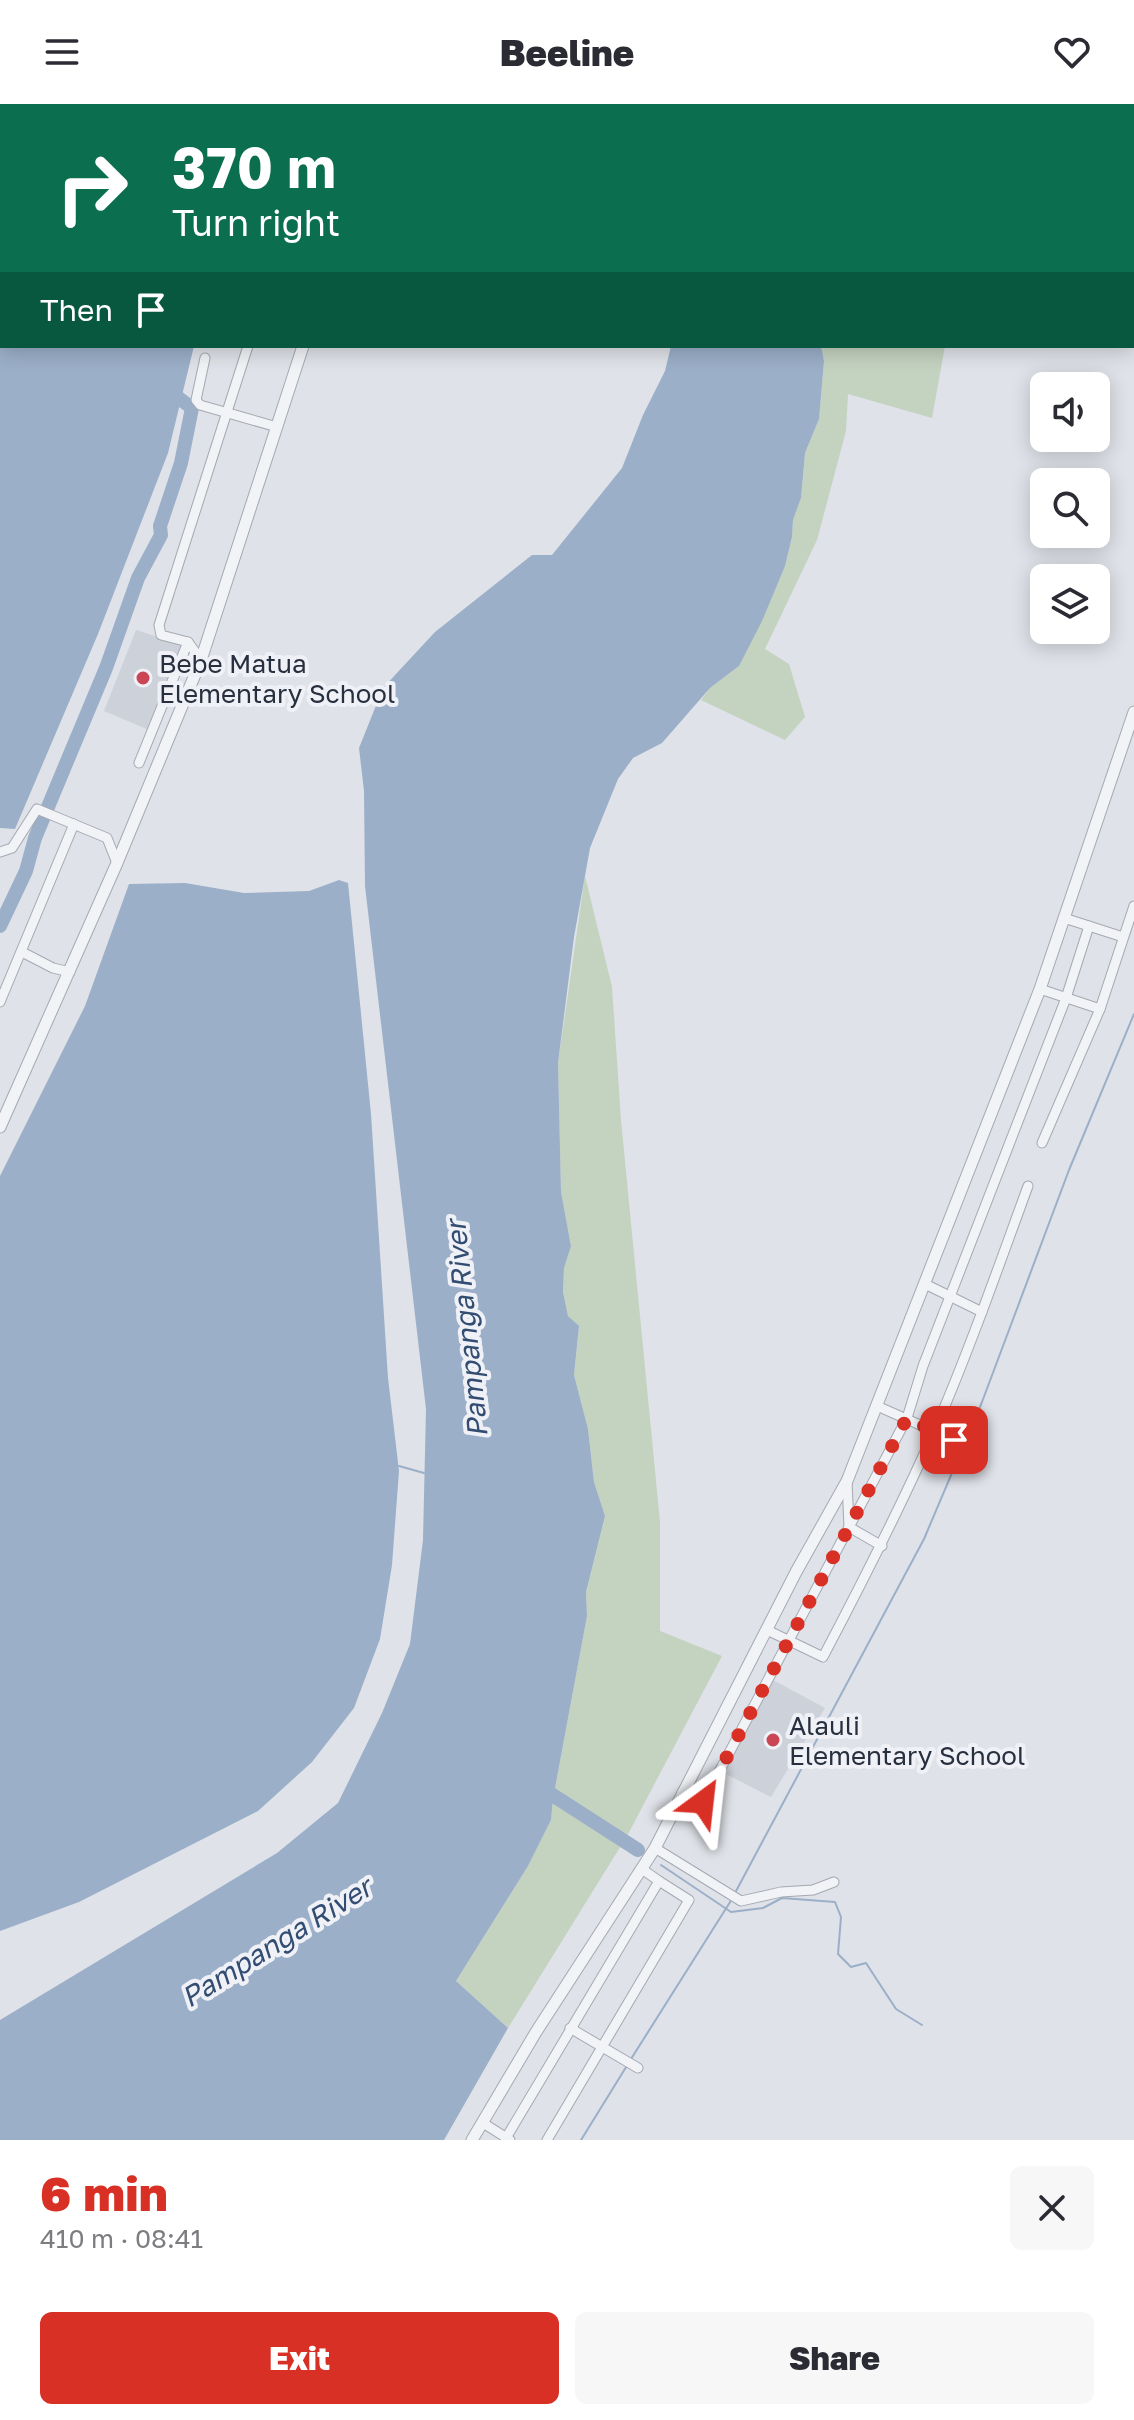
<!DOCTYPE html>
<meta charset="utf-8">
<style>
:root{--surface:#fff;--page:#f7f7f7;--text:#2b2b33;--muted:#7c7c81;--accent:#d93025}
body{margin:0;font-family:"Golos Text",sans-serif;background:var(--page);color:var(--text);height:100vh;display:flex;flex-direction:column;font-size:30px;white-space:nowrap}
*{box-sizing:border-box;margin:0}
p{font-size:26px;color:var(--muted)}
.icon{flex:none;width:44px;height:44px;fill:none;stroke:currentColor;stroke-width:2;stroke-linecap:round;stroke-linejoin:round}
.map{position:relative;height:2036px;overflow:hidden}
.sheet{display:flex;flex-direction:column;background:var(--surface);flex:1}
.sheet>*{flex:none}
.guide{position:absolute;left:0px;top:0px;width:1134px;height:244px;box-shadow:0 4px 20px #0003;background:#0b6e4f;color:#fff;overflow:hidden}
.controls{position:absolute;left:1030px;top:268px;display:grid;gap:16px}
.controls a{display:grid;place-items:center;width:80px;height:80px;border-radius:12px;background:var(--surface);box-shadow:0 4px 20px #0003;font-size:40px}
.pin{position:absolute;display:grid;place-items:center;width:68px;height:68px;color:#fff;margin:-34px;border-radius:16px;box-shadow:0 4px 12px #0006}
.me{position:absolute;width:88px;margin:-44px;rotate:30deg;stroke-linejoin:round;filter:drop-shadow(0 0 6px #0008)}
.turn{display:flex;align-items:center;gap:28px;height:168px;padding:0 40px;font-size:36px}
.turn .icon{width:104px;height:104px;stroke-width:2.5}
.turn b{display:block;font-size:56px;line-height:68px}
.then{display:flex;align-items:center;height:76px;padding:0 40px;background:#0003;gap:16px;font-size:30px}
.round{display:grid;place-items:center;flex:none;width:84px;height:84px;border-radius:12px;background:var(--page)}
.summary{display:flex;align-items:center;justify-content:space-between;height:136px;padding:0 40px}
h1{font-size:48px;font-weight:800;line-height:60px;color:var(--accent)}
.action{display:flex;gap:16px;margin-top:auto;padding:16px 40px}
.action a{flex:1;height:92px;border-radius:12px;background:var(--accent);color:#fff;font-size:32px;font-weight:800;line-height:92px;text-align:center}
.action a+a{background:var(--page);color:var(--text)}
header{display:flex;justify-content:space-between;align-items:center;height:104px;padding:0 40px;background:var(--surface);font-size:36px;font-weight:800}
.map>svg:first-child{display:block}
</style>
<header><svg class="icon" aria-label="menu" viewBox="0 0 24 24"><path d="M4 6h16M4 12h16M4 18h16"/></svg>Beeline<svg class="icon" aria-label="heart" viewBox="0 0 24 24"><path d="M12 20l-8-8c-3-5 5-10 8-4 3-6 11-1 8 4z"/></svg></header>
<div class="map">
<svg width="1134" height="2036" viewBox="0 0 1134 2036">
<rect width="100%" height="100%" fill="#dfe2e8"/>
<g fill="#cdd1da">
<polygon points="136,526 183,541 149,626 104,607"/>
<polygon points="773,1576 825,1604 771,1693 724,1669"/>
</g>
<g fill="#c4d2c0">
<polygon points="821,242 945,242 932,314 848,290 846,327 817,436 765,545 789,560 805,613 785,636 701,596 710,584 739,562 785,462 792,433 793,416 801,394 805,349 819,315 824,257"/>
<polygon points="585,772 612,883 621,1016 660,1418 660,1527 722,1552 627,1732 508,1924 456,1877 528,1762 551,1716 553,1695 587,1512 586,1488 605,1412 594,1378 588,1325 574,1271 579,1223 568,1212 563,1188 564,1164 571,1141 561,1089 558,959"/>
</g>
<g fill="#9bafc8">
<polygon points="0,0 261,0 2,2 2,242 194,242 168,349 98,530 15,725 0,724"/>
<polygon points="671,242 821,242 824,257 819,315 805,349 801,394 793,416 792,433 785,462 762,517 739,562 710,584 662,639 633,654 618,675 590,744 574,833 558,959 561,1088 571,1142 564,1164 563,1188 568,1212 579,1222 574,1271 588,1325 594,1378 605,1412 586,1488 587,1512 553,1695 551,1716 528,1762 456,1877 508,1924 444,2036 0,2036 0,1916 277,1749 338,1699 382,1609 410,1540 423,1436 426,1305 365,782 364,687 359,644 383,584 435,528 532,451 552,451 622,364 643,311 665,267"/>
<polygon points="339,776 348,779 371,1010 388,1274 399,1367 392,1461 380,1535 354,1604 312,1658 258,1707 79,1798 0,1827 0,1072 85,902 129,780 185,779 244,789 309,787"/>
</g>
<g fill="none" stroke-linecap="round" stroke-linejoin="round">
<g stroke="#9bafc8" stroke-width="2">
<polyline points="399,1362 424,1369"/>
<polyline points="661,1761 731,1808 763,1804 782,1794 835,1798 841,1813 838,1850 851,1863 866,1859 896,1905 922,1921"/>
<polyline points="735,1789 924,1435 982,1298 1069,1066 1134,910"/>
<polyline points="631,1955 732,1795"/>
<polyline points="581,2036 628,1960"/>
</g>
<g stroke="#9bafc8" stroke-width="14">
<polyline points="0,822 26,767 35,734 106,564 138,474 161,431 160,422 181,359 192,304 168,286"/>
<polyline points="537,1681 638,1746"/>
</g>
<g stroke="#a4a9b2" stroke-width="11">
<g id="minor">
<polyline points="319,2 319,0"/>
<polyline points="205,254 196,296 200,301 277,323"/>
<polyline points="201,556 188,538 161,531 159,521 248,242"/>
<polyline points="139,659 188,538"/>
<polyline points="0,748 12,744 37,705 107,734 117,759"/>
<polyline points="1064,814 1123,833"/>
<polyline points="22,848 53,864 70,868"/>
<polyline points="1040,885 1100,905"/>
<polyline points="0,898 74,720"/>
<polyline points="1042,1039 1100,905 1134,802"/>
<polyline points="925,1180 982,1208"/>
<polyline points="877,1302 954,1336"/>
<polyline points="847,1377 849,1423 882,1442"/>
<path d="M767,1526L823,1553C862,1479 900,1404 934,1328C969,1247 998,1164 1028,1082"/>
<polyline points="682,1688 703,1698 907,1314 923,1262 1066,894 1089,822"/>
<polyline points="655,1744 741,1797 781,1788 813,1786 834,1778"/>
<polyline points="570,1924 638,1964"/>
<polyline points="483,2019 510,2036"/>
<polyline points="506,2034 659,1777 642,1765"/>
<polyline points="547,2036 689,1796 659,1777"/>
</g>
</g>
<g stroke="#a4a9b2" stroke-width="13">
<g id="tertiary">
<polyline points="375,2 376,0"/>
<polyline points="0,1023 117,759 201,556 303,242"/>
<polyline points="472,2036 536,1928 655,1744 796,1468 847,1377 1040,885 1134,608"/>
</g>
</g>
<use href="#minor" stroke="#f2f3f7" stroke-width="9"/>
<use href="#tertiary" stroke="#f2f3f7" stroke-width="11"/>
</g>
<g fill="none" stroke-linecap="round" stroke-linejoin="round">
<polyline stroke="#d93025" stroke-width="14" stroke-dasharray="0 25.2" points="703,1698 907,1314 954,1336"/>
</g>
<g fill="#cb4655" stroke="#eff1f6" stroke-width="3">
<circle cx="143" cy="574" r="8"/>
<circle cx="773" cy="1636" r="8"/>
</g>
<g text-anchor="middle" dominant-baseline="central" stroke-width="8" stroke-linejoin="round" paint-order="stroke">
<g font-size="26" fill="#28303f" stroke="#eff1f6" text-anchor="start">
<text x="159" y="559">Bebe Matua<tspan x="159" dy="30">Elementary School</tspan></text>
<text x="789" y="1621">Alauli<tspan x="789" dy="30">Elementary School</tspan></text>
</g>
<g font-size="28" font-style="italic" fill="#334d72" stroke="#eff1f6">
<text transform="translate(466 1225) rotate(-96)">Pampanga River</text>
<text transform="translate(276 1838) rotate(-32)">Pampanga River</text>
</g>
</g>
</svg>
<div class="controls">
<a><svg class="icon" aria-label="sound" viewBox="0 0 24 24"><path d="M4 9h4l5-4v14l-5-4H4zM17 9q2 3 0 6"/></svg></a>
<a><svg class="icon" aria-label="search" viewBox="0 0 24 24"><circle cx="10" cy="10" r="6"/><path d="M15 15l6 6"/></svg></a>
<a><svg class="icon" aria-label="layers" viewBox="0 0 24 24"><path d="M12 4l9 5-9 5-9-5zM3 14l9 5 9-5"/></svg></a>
</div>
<div class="pin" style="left:954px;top:1336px;background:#d93025"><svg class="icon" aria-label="arrive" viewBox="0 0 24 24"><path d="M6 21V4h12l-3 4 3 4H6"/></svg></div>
<svg class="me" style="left:703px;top:1698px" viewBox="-20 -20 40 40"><path d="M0-17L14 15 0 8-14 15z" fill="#d93025" stroke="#fff" stroke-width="4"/></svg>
<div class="guide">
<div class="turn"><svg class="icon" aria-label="right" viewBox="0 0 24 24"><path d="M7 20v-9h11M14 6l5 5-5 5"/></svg><div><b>370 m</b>Turn right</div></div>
<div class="then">Then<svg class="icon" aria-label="arrive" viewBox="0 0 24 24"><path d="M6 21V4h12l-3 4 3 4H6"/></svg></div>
</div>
</div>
<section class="sheet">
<div class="summary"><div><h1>6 min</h1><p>410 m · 08:41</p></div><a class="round"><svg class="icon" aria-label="close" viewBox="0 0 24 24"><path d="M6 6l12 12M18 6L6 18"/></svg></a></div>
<div class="action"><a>Exit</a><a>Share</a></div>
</section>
